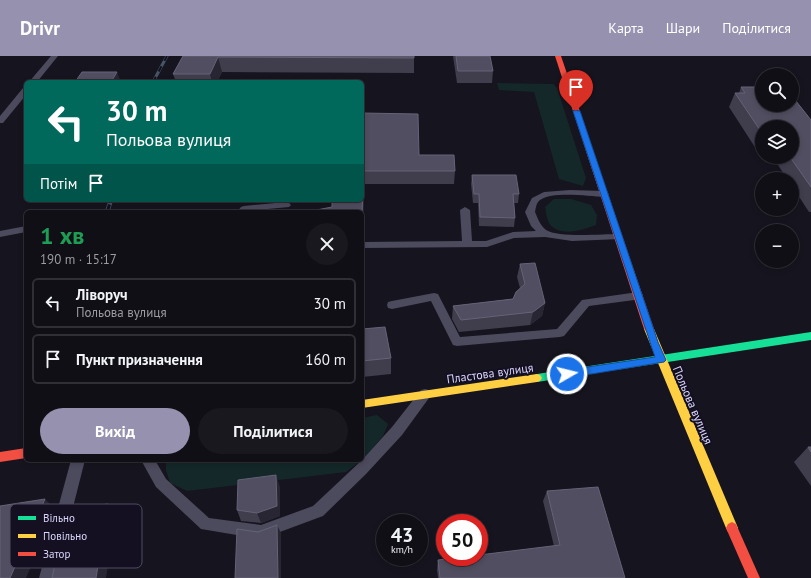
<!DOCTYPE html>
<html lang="uk">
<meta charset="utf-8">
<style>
:root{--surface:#100f16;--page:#19181f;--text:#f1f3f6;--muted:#9c9ca1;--line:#302f35;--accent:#9591ae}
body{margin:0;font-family:"PT Sans",sans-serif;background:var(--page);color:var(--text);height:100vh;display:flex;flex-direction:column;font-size:15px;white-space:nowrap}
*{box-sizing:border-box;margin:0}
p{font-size:13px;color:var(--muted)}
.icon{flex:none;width:22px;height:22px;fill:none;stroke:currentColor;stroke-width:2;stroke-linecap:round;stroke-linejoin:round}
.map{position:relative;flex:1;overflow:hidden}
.sheet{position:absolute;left:24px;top:154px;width:340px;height:252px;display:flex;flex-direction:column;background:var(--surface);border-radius:6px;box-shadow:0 2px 6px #0003,0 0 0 1px var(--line)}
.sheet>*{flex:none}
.banner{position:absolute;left:24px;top:24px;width:340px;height:122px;border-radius:6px;box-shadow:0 2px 6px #0003,0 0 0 1px var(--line);background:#00695c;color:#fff;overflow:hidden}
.fabs{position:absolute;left:755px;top:12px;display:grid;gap:8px}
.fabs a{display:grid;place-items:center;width:44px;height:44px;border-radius:50%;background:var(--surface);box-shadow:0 2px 6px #0003,0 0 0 1px var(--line);font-size:20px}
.speed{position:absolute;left:376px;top:458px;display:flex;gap:8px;font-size:20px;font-weight:700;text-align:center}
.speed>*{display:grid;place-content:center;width:52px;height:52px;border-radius:50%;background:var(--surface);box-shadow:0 2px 6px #0003,0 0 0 1px var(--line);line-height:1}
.speed small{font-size:10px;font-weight:400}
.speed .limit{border:6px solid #d22;background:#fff;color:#111}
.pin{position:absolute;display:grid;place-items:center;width:34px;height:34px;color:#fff;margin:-41px -17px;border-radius:50% 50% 50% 0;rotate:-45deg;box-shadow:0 0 4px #0007}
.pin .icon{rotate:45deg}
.me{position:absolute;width:44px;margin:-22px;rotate:82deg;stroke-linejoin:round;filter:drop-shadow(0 0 3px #0008)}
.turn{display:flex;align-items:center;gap:14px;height:84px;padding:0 16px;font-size:18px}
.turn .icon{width:52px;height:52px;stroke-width:2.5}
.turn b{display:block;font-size:28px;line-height:34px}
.then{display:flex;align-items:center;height:38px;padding:0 16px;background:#0003;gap:8px;font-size:15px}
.round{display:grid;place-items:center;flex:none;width:42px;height:42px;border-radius:21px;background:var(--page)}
.overview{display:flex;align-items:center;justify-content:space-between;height:68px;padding:0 16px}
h1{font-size:24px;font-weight:600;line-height:30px;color:#1e9e55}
.cta{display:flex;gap:8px;margin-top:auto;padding:8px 16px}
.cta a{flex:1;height:46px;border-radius:24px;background:var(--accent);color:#fff;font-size:16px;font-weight:600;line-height:46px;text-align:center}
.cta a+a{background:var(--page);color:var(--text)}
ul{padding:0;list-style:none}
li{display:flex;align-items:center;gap:12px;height:50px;margin:0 8px 6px;padding:0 8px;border:2px solid var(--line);border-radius:6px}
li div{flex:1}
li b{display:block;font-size:15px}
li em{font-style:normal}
header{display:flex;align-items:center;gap:24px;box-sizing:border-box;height:56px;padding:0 20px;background:var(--accent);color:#fff}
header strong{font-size:19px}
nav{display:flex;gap:22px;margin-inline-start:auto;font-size:14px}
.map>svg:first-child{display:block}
</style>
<header>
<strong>Drivr</strong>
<nav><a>Карта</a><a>Шари</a><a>Поділитися</a></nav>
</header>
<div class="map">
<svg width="811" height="522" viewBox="0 0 811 522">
<rect width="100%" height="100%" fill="#16141e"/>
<g fill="#142829">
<polygon points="497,27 553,28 557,32 586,122 583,130 559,123 534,36 499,34"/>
<path d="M554,143H571L591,149L597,159L596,169C583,174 559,182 549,167C547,163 546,156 545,151Z"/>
<polygon points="377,359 388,368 383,380 362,404 362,362"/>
<polygon points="166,404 362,404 346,416 187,435 170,427 166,414"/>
</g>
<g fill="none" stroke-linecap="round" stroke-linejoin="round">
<g fill="#4c4a5d" fill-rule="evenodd">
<polygon points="51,0 58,0 37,26 29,26"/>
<polygon points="23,32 26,32 26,39 3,67 0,67 0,60"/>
<path d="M570,134L604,135L609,138L604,141C589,140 552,135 540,144C536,147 536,152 535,156C538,163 540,169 546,174C558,182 603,178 618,178L623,181L621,183L572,185L545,181L514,182L487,191L362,192V186L462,185L460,154L465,151L470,154L472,185H486L513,176L536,175L531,170L525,156L532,142L544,136Z"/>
<polygon points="286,146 289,147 291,149 289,151 237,156 241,151 244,150"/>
<polygon points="26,170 26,176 0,181 0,175"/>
<polygon points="638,236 642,237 643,240 642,243 589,250 564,280 560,281 457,290 453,289 431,245 392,253 388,252 387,249 388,246 392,245 434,237 438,238 460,281 557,273 582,244"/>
<polygon points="425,333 429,334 431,338 429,342 402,379 366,418 323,460 261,483 201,473 156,431 141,404 155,404 166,423 209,462 261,469 313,450 362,404 392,371 421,334"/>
<polygon points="71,404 85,404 55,522 39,522"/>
</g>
<polygon fill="#16e098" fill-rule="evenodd" points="811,276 811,284 537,326 534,325 532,322 534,319 537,318"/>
<g fill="#ffcf43" fill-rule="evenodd">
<polygon points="649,270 652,271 654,273 738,472 736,476 732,478 728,476 726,472 644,273 646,271"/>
<polygon points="537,318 540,319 542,322 540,325 537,326 362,352 362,344"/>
</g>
<g fill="#f24e42" fill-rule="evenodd">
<polygon points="555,0 561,0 654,273 652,275 646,275 644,273"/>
<polygon points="26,392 26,402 0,406 0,396"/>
<polygon points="732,466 736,468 760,522 748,522 726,472 728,468"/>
</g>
<g stroke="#465665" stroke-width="3">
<polyline id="rail-far1" points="153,26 167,0"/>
</g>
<g stroke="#465665" stroke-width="4.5">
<polyline id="rail" points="107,156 111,144"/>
</g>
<use href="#rail-far1" stroke="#141022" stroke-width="2" stroke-dasharray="6" stroke-linecap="butt"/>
<use href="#rail" stroke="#141022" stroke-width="3" stroke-dasharray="8" stroke-linecap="butt"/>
</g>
<g fill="#403d4d">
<polygon points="173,0 414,0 414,17 222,16 217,26 176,26 173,18 183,0"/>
<polygon points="453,0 490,0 493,15 492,27 457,27"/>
<polygon points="741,31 811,64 811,156 809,156 792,130 792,123 787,123 773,101 792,101 792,71 762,71 762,99 760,99 729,51 735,37 739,37"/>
<polygon points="362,57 419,99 455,115 454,128 364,128 363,170 332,151"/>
<polygon points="472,119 519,138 518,147 514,147 515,162 514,171 479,170 478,147 473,147 471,128"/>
<polygon points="520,208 545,247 542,260 530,269 459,276 452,263 453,250 513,243 520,232 517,221"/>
<polygon points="362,273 391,302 391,318 362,321"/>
<polygon points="808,391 811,391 811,430 794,406"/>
<polygon points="280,431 280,460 261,467 241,465 237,454"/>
<polygon points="547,435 625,522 438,522 437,514 438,504 554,490 543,445"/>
</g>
<g fill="#282632">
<polygon points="218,1 222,16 217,26 212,26 210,18"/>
<polygon points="117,16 121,26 111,26"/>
<polygon points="364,115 364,128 363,170 362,171"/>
<polygon points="545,247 542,260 530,269 533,256"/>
<polygon points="276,419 280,431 280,460 261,467 257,457"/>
<polygon points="45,443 56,454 26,522 10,522"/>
<polygon points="108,448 116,457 106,522 96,522"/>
<polygon points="277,469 281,477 281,522 278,522"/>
</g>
<g fill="#504e60" stroke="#666378">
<polygon points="183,0 414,0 414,2 218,1 210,18 173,18"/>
<polygon points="456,0 490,0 493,15 458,15"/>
<polygon points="82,16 117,16 111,26 75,26"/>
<polygon points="741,31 762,31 762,49 792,49 792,40 811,64 811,131 790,101 792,101 792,71 762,71 762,77 735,37 745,37"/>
<polygon points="362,57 418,58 419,99 454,99 455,115 364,115 362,157 362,156 306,156 332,151 332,144 362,144"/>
<polygon points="472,119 516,119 519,138 513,138 515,162 480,161 479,138 474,138"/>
<polygon points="535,207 545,247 533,256 461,264 453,250 513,243 516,236 525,228 520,208"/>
<polygon points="385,271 391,302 362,305 362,273"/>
<polygon points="808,391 811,391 811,396"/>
<polygon points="276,419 277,450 257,457 237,454 238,424"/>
<polygon points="598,431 625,522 440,522 438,504 465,501 479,501 479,499 560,489 547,435"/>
<polygon points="45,443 10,522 0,522 0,450"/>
<polygon points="108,448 96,522 52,522 67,454"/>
<polygon points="277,469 278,522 235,522 237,473 258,476"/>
</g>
<polygon fill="#1a73e8" stroke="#114b97" points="574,54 580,55 658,286 666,304 664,306 567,322 563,320 562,318 563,315 567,314 655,301 573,55"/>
<g text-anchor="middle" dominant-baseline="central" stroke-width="4" stroke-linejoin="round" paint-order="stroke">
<g font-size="12" fill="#dad5fb" stroke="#141022">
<text transform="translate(490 317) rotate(-8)">Пластова вулиця</text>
<text transform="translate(693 349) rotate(67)">Польова вулиця</text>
</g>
</g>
<rect x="10" y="448" width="132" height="64" rx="6" fill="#141022" stroke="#4f4b63" stroke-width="1"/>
<rect x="18" y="460" width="18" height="4" fill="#16e098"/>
<rect x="18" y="478" width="18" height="4" fill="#ffcf43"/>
<rect x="18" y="496" width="18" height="4" fill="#f24e42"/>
<g font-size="11" fill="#dad5fb">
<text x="43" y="466">Вільно</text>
<text x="43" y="484">Повільно</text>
<text x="43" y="502">Затор</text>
</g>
</svg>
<div class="fabs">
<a><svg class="icon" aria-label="search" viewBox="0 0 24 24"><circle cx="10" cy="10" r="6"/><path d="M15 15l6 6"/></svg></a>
<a><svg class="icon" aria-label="layers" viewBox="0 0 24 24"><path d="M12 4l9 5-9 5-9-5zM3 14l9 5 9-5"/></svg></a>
<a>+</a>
<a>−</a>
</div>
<div class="speed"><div>43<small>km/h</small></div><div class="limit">50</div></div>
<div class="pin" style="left:576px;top:55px;background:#d93025"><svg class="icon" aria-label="arrive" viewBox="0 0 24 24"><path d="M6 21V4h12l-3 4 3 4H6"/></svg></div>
<svg class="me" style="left:567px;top:318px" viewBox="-20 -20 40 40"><circle r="17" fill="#1a73e8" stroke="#fff" stroke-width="3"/><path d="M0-11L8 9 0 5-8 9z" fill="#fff"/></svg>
<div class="banner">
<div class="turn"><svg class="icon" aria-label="left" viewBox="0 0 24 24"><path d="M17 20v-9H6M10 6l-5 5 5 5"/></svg><div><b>30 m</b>Польова вулиця</div></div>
<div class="then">Потім<svg class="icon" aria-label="arrive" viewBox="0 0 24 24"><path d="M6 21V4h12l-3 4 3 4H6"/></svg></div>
</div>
<section class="sheet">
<div class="overview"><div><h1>1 хв</h1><p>190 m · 15:17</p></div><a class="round"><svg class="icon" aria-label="close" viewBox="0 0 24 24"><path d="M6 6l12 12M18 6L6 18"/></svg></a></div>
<ul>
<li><svg class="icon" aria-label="left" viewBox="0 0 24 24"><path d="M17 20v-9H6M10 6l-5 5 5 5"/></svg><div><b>Ліворуч</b><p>Польова вулиця</p></div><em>30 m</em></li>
<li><svg class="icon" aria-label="arrive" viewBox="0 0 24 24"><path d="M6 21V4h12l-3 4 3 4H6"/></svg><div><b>Пункт призначення</b></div><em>160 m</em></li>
</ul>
<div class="cta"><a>Вихід</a><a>Поділитися</a></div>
</section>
</div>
